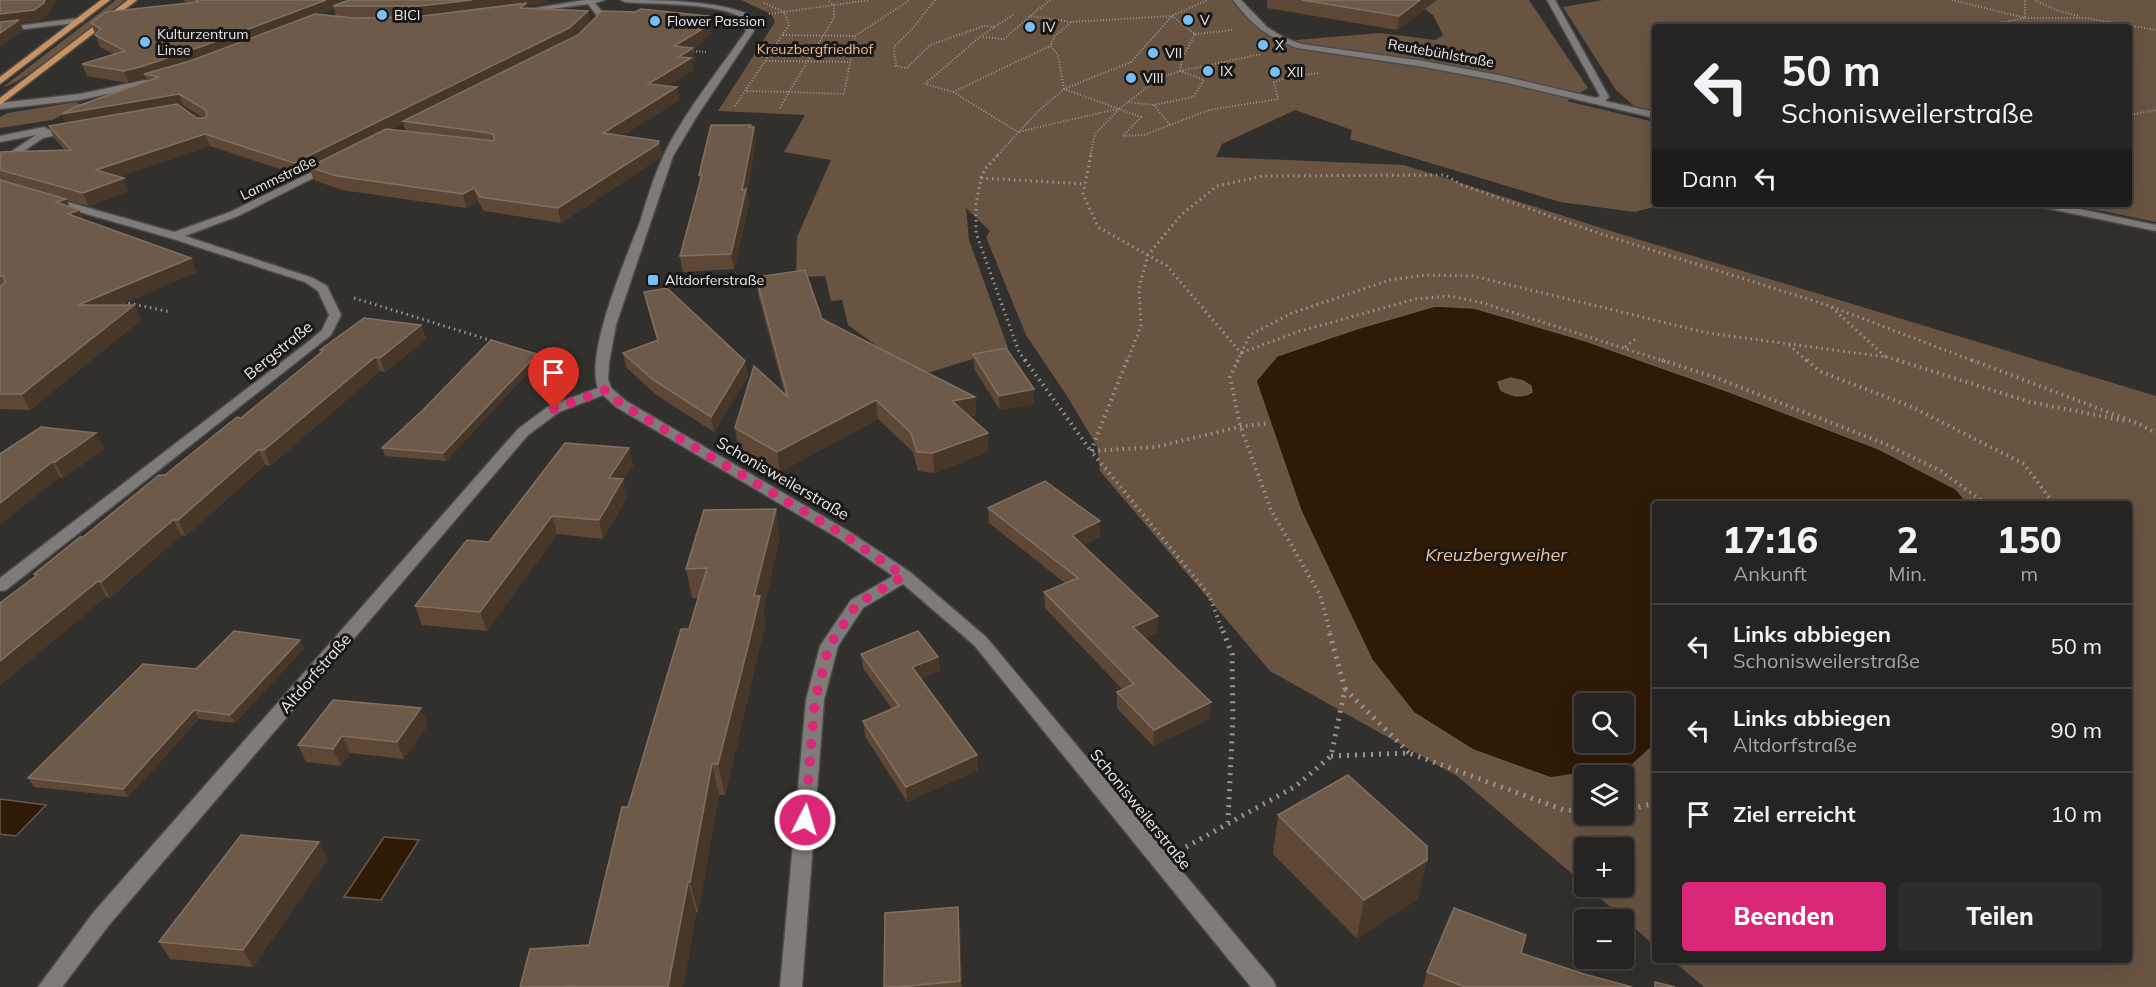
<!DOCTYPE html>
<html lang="de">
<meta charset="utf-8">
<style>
:root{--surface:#262422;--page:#2e2c2a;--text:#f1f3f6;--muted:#a4a4a5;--line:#424140;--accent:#db2777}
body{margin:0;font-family:Mulish,sans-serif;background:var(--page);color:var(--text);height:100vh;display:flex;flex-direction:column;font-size:22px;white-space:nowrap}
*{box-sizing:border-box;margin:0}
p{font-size:20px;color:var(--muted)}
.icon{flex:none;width:33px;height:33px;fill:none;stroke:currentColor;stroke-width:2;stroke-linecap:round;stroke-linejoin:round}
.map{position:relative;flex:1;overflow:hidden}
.side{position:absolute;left:1652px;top:501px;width:480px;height:462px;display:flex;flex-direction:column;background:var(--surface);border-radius:6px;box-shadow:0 6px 24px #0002,0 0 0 2px var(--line)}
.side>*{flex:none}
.top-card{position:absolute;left:1652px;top:24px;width:480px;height:183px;border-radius:6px;box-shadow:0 6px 24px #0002,0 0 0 2px var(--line);background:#262422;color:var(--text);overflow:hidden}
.fabs{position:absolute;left:1574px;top:693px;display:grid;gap:12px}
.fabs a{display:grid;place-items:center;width:60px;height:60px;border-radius:6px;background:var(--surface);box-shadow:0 6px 24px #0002,0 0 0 2px var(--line);font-size:30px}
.pin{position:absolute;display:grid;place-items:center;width:51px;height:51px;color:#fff;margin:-62px -26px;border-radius:50% 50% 50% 0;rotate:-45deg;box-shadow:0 0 6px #0007}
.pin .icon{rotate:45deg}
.me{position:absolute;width:66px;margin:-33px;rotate:5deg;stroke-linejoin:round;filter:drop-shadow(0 0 4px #0008)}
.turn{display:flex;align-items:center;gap:21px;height:126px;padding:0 30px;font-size:27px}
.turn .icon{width:78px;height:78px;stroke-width:2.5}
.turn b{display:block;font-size:42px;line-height:51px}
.then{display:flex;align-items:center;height:57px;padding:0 30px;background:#0003;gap:12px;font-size:22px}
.eta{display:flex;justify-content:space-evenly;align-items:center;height:102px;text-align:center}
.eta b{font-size:36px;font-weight:800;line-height:42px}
.primary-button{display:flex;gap:12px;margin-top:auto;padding:12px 30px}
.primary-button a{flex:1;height:69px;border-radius:6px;background:var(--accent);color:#fff;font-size:24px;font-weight:800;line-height:69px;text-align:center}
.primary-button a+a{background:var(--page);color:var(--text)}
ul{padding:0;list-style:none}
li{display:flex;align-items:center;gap:18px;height:84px;padding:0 30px;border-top:2px solid var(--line)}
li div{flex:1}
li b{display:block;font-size:22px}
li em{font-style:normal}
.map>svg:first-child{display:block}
</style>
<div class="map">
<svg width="2156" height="987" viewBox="0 0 2156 987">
<rect width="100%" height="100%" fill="#32302d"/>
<g fill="#695442" fill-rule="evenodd">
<path d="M116,0H125C105,15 21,86 3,87Z"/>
<path d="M741,0H1237L1251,19L1284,41L1380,33L1435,40L1443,35L1433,15L1413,0H1529L1588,88L1567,101L1654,122V204H1665L1635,212L1560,202L1350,139L1352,130L1295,110L1222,144L1216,157L1404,165L1614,232L2156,396V987H1704L1672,960H2128V504H1654V945L1587,887L1623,886V848H1584V884L1457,776L1270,671L1100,471L1097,446L1067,396L1026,335L986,237L990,231L966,208L969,240L1008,348L918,376L848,325L842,300L831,301L825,276L796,277L797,237L831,160L784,152L805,115L718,111L775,22L771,14ZM1584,704H1623V742H1584ZM1584,776H1623V814H1584Z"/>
<polygon points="1603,0 2156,0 2156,222 2068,204 2128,204 2128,27 1654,27 1654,111 1634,106 1616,90 1563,7"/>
<polygon points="76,102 81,105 52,120 0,128 0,117 8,113"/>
</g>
<g fill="#2f1a06" stroke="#68594a" stroke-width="1.5" fill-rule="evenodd">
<path d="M1435,306L1474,308L1586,341L1727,391L1879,449L1956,489L1968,504H1654V745L1632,765L1551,778L1473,750L1414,713L1372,660L1301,511L1256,381L1277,356L1356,329ZM1511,378L1523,381L1531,386L1532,392C1522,398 1511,396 1501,390L1498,382ZM1584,704H1623V742H1584Z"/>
<polygon points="0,799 46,805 16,836 0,834"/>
<polygon points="384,837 419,840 381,900 344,897"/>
</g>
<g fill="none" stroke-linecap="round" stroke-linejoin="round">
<g stroke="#4d4b49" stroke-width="3">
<g id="minor">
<polygon points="585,0 605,0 595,3 606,17 595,30 588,28 598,17 588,4 521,13 517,11"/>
<path d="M621,0C659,0 716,0 750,15L754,31L697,116L673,156L616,325L609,363L608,379L611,388L626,401L850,532L910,572L986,637L1273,980L1276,987H1251L974,645L903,584L863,608L838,646L824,700L802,987H780L806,700L820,646L851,600L893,576L838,538L616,407L603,395L559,412L528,435L109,925L62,987H38L93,913L518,429L549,406L598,388C585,353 626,258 640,222C647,200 653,178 663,157C682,115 720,69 746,31L743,18C714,2 659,5 625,2Z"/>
<path d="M1233,0H1241L1267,27L1283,37L1301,44L1424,61L1503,76L1596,98L1600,96L1547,0H1555L1609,97L1605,101L1654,112V118L1503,82L1424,67L1297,48C1269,39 1250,23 1233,0Z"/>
<polygon points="80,18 84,20 83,22 0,32 0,28"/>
<polygon points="145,80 148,81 148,85 80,100 0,109 0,103 80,94"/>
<polygon points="44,127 52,131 70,128 75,131 43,138 0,167 0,159 36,135 0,142 0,136"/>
<polygon points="326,165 335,167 238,216 185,236 313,278 327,286 341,315 331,335 6,590 0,591 0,578 308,342 322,330 329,315 318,291 305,282 170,238 45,202 45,198 53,198 174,232 230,212"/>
<polygon points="2036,204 2056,204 2156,225 2156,231 2041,207"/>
</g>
</g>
<g stroke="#4d4b49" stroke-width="3">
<g id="major">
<polygon points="101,0 110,0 0,84 0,77"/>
<polygon points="128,0 137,0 0,105 0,98"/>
</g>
</g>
<g stroke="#989694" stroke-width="2" stroke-dasharray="1 2" stroke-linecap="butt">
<polyline points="935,0 913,28 894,47 896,66 907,68 930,45 984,26 996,27"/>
<polyline points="1050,0 1030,16 1071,22 1172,16 1195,34 1182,59 1180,71 1204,80 1193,97 1154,105 1128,102"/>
<polyline points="1952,0 2025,18 2086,18 2156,30"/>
<polyline points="2035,0 2056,10 2079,16"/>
<polyline points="764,3 784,12 789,25 745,91 789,92 834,18 834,5 827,0"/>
<polyline points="769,14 870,0"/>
<polyline points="1013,15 981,36 925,84 953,92 1018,132 1117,109"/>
<polyline points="1071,22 1055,36 1050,46 1058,55 1064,89 1119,109 1159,78 1180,71 1262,54"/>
<polyline points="1979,27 2025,18 2025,0"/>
<polyline points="1195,34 1233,30"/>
<polyline points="783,35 855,36 910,0"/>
<polyline points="983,37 1004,39 1030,16"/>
<polyline points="690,51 707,52"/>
<polyline points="766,61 850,62"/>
<polyline points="953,92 1050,46"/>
<polyline points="1154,105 1170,125"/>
<polyline points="735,106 745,91"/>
<polyline points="780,108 789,92 844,94 855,36"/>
<polyline points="2128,115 2156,110"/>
<polyline points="996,157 1037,112 1064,89 1131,62 1172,16 1207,0"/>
<polyline points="1090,157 1095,134 1119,109 1141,117 1123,136 1144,135 1209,110 1278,99 1274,82 1289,77 1318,73"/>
</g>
<g stroke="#989694" stroke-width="3" stroke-dasharray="1.5 4" stroke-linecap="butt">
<polyline points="998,155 985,169 981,178 976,204 976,233 1019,352 1026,362"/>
<polyline points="1091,155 1083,194 1098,227 1167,266 1241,353 1250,335 1292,313 1390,280 1425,275 1473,276 1708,333 1886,357 1830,306"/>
<polyline points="981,178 1085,184"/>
<polyline points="354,298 496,342"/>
<polyline points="123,302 171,312"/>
<polyline points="1789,345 1808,362"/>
<polyline points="1625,347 1638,337"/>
<polyline points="535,354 561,362"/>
<polyline points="1886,357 1902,362"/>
<polyline points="1127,362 1141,326 1139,288 1148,255 1181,215 1217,186 1263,176 1445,175 1462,185 1601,234 1830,306 1976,362"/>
<polyline points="1237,362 1241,353 1297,332 1415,299 1450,296 1483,303 1667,362"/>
</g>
<g stroke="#989694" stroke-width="4" stroke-dasharray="1.5 4.5" stroke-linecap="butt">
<polyline points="556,360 571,365 577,364"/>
<polyline points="1025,360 1091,451 1155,447 1239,427 1269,423"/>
<polyline points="1127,360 1091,451 1209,595 1223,632"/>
<polyline points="1238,360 1230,377 1240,425 1271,510 1320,595 1330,632"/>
<polyline points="1662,360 1714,377 1883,443 1941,471 1986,504"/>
<polyline points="1807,360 1819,371 1912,407 2024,464 2054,504"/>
<polyline points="1897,360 2030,402 2126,421"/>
<polyline points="1972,360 2139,424 2156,433"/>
</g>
<g stroke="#989694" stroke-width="5" stroke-dasharray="2 6" stroke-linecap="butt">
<polyline points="1223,631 1232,654 1233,716 1228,822"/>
<polyline points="1345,689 1409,753"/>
<polyline points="1331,756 1409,753 1564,810 1584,811"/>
<polyline points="1623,811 1654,803"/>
<polyline points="1186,847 1296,786 1331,756 1345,689 1329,631"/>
</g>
<use href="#minor" fill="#7e7b78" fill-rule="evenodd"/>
<use href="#major" fill="#c89360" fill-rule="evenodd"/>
</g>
<g fill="#5e4835" fill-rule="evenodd">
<path d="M183,0H548L544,3L528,5V8L590,21L573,37L708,16L711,34L703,39V42L692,48L695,60L691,62L693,70L667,86L677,87L679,100L622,136L659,141L662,155L661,157L561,223L484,211L478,201L466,208L342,190L314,180L310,170L298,175L210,146L119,177L129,191L89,206L66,200L70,207L79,210L83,219L197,272L119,305H134L141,320L30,410L0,409V153L65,150L54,138L49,126L66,123L62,114L147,81L146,78L129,83L87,76L82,64L114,54L100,47L91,23L187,3ZM334,9L336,16L320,14ZM180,106H184L204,118H197ZM403,123L406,131L390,130Z"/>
<polygon points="1267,0 1437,0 1397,30 1267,8"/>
<polygon points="751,127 756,141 747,192 749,204 734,269 683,272 680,256 700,183 699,175"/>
<polygon points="756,277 822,319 975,397 976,415 969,417 988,433 988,452 934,473 918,471 913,452 878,419 780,472 738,447 735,428 785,395 758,294"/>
<polygon points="644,292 748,376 714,432 655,394 626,367 623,353 657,340 647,306"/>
<polygon points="421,325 426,339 385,372 380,371 270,466 265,465 186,536 181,535 110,598 35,576 34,574 241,418 321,352 320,350"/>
<polygon points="973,354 1034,389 1034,404 1000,410 974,369"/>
<polygon points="539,361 446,461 385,456 382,448"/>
<polygon points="629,448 633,466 623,481 627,497 603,539 557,534 487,631 422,625 415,606 489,542"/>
<polygon points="104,449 63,478 60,477 0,454"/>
<polygon points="988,508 1100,537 1083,545 1157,633 1144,638 1211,702 1209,719 1153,746 1117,708 1117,692 1122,689 1045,608 1044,592 1065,583 989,523"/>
<polygon points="780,537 763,611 765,625 725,795 719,795 698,912 696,913 683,987 520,987 589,945 628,807 689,629 698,598 692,598 686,569"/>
<polygon points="300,640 304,648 235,723 199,719 128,797 34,787 28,778 196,669"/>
<polygon points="861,654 938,657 940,671 921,679 977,755 978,770 907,802 865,736 863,721 892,709 863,668"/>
<polygon points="333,700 428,725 404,759 350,753 341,766 306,762 298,745"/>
<polygon points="1278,815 1418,899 1357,939 1273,854"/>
<polygon points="328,859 253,967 170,959 159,942"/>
<polygon points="960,924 962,987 884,987"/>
<polygon points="1427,972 1584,974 1632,987 1423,987"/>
</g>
<g fill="#463729">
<polygon points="45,0 56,0 49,14 39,21 20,23 24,31 0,47 0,14"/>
<polygon points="326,0 357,0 333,6 334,9 208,58 144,74 146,78 129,83 124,71"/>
<polygon points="472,0 548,0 544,3 528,5 530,13 423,17 420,6"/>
<polygon points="1420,0 1437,0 1397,30 1399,16"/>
<polygon points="588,11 590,21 572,39 403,121 403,123 313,168 309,167 310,170 298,175 294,163"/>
<polygon points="708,16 711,34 703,39 703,42 676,58 674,46 697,22"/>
<polygon points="693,48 695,60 691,62 693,70 650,96 648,84 678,57"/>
<polygon points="677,87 679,100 606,146 603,133"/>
<polygon points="179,94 184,106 67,126 62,114"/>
<polygon points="751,125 752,137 754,127 756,141 747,192 749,204 734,269 731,254 742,190 749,127"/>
<polygon points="205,134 210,146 102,183 96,170"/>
<polygon points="659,141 662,155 661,157 561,223 558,208"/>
<polygon points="124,178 129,191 89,206 83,193"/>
<polygon points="474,188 478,201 466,208 463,194"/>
<polygon points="66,199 72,212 56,202"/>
<polygon points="79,210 85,224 68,214"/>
<polygon points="191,258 197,272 85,320 78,305"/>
<polygon points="134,305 141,320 30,410 22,394"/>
<polygon points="421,325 426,339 385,372 380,358"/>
<polygon points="537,354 539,361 446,461 443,453"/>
<polygon points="375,357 380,371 270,466 264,450"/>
<polygon points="745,361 748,376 714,432 711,417"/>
<polygon points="1034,389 1034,404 1000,410 999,396"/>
<polygon points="975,397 976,415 953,420 952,401"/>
<polygon points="876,400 878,419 780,472 777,452"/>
<polygon points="96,433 104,449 63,478 55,462"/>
<polygon points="988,433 988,452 934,473 933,453"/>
<polygon points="629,448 633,466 623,481 627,497 603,539 599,520 609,478"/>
<polygon points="258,450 265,465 186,536 178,520"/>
<polygon points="52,462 60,477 0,525 0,503"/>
<polygon points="776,509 780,537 763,611 765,625 725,795 718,764 754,596"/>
<polygon points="552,516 557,534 487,631 480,612"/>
<polygon points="173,520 181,535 110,598 101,582"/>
<polygon points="1100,521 1100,537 1072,551 1072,535"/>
<polygon points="98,581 106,597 0,686 0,661"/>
<polygon points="1158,616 1157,633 1132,643 1133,627"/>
<polygon points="300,640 304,648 235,723 230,715"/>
<polygon points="938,657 940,671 914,682 912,667"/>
<polygon points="1211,702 1209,719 1153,746 1154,730"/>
<polygon points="421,708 428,725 404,759 397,742"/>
<polygon points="194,710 199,719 128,797 123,789"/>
<polygon points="342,736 350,753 341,766 333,749"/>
<polygon points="977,755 978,770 907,802 906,787"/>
<polygon points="712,764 719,795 698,912 690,882"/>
<polygon points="319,842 328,859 253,967 243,950"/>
<polygon points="1427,860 1418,899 1357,939 1364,900"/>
<polygon points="688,882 696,913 683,987 668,987"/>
<polygon points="958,907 960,924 962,987 960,981"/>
</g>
<g fill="#6d5a48" stroke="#817062" stroke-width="1.5">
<polygon points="0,0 45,0 44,3 34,10 0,14"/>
<polygon points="196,0 326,0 203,46 140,67 124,71 82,64 125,51 95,35 101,29 91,23 106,12 198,2"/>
<polygon points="349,0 472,0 420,6 333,6"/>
<polygon points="1302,0 1420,0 1399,16"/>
<polygon points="527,3 520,8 588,11 569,28 294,163 205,134 96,170 124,178 83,193 0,170 1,152 71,150 49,126 177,104 197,118 204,118 207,116 206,110 179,94 62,114 75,107 159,77 144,74 190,61 315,14 353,18 415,17"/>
<polygon points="641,9 708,16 697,22 709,23 697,30 701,30 674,46 693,48 678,57 691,58 648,84 677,87 603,133 659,141 658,144 558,208 480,197 474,188 463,194 337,176 309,167 386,129 494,141 494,135 490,133 403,121 578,35 602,11 635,12"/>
<polygon points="19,20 0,33 0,22"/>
<polygon points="711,125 751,125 749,127 754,127 742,190 746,189 731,254 680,256 702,175 699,175"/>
<polygon points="0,180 66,199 56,202 79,210 68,214 191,258 78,305 134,305 22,394 0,394 0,286 5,283 4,276 0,276"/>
<polygon points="805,270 822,319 975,397 952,401 988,433 933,453 917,452 911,433 876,400 777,452 735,428 754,366 788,397 756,277"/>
<polygon points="667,288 745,361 711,417 652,379 623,353 658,340 644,292"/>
<polygon points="364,318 421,325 380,358 375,357 264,450 258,450 178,520 173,520 101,582 98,581 0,661 0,603 37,575 34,574 80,537 83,537 159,475 165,475 237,417 241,418 323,351 320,350"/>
<polygon points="491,340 537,354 443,453 382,448 423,410"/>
<polygon points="1006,348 1034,389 999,396 973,354"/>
<polygon points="41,427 96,433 55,462 52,462 0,503 0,454"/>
<polygon points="565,443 629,448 609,478 623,479 599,520 552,516 480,612 415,606 467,540 489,542"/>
<polygon points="1045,481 1100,521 1072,535 1158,616 1133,627 1211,702 1154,730 1117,692 1134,684 1044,592 1078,578 988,508"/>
<polygon points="776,509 754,596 760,596 747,650 718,764 712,764 690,882 688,882 668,987 576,987 576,986 558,987 520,987 530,949 589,945 622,807 628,807 681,629 689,629 707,568 686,569 704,510"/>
<polygon points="234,631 300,640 230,715 194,710 123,789 28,778 143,664 196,669"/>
<polygon points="918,631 938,657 912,667 977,755 906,787 863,721 899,706 861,654"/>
<polygon points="333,700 421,708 397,742 342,736 333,749 298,745"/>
<polygon points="1348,775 1427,846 1427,860 1364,900 1278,815"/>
<polygon points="241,835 319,842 243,950 159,942"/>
<polygon points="958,907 960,981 897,987 884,987 885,913"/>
<polygon points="1454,908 1526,935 1521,953 1584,974 1632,987 1465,987 1427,972"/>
<polygon points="1655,982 1675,987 1655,987"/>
</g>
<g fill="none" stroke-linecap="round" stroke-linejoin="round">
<polyline stroke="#db2777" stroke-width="10" stroke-dasharray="0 18" points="554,409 605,390 621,404 844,535 904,576 857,604 829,646 815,700 805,820"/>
</g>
<g fill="#76c0f7" stroke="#191817" stroke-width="2">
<circle cx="382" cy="15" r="6"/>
<circle cx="1188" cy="20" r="6"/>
<circle cx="655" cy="21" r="6"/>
<circle cx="1030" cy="27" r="6"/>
<circle cx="145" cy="42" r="6"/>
<circle cx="1263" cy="45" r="6"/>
<circle cx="1153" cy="53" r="6"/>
<circle cx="1208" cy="71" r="6"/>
<circle cx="1275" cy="72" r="6"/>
<circle cx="1131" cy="78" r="6"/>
<rect x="647" y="274" width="12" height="12" rx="3"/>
</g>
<g text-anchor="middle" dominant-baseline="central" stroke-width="6" stroke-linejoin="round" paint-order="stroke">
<g font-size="14" fill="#edebea" stroke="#191817" text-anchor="start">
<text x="394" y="15">BICI</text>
<text x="1200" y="20">V</text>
<text x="667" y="21">Flower Passion</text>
<text x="1042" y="27">IV</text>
<text x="157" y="34">Kulturzentrum<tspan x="157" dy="16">Linse</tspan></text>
<text x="1275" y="45">X</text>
<text x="1165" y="53">VII</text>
<text x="1220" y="71">IX</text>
<text x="1287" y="72">XII</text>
<text x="1143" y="78">VIII</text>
<text x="665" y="280">Altdorferstraße</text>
</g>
<g font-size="14" fill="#efc097" stroke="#191817">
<text x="815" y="49">Kreuzbergfriedhof</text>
</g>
<g font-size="14" fill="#edebea" stroke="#191817">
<text transform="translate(1441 53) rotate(10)">Reutebühlstraße</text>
<text transform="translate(278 178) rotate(-26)">Lammstraße</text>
</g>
<g font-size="16" fill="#edebea" stroke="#191817">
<text transform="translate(278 350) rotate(-39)">Bergstraße</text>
<text transform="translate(783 478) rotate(30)">Schonisweilerstraße</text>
<text transform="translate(315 673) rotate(-49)">Altdorfstraße</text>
<text transform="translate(1141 809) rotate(51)">Schonisweilerstraße</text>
</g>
<g font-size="18" font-style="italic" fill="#f4c49c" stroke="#191817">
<text x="1496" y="554">Kreuzbergweiher</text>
</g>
</g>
</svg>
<div class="fabs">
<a><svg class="icon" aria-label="search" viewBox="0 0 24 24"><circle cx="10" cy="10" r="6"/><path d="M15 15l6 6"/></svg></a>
<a><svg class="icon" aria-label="layers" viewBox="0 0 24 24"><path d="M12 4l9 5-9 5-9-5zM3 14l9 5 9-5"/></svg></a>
<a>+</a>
<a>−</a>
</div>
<div class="pin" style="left:554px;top:409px;background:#d93025"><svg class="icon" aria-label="arrive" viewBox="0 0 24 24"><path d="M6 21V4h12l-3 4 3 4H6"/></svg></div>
<svg class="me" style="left:805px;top:820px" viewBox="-20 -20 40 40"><circle r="17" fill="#db2777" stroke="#fff" stroke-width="3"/><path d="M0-11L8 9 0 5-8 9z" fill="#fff"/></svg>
<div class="top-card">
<div class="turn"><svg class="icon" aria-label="left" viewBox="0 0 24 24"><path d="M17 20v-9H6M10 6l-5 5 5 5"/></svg><div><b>50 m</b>Schonisweilerstraße</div></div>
<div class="then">Dann<svg class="icon" aria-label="left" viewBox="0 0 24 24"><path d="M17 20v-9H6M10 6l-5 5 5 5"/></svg></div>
</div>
<section class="side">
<div class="eta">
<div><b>17:16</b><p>Ankunft</p></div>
<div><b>2</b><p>Min.</p></div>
<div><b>150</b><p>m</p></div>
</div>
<ul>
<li><svg class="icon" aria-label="left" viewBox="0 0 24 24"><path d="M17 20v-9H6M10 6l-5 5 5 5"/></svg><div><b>Links abbiegen</b><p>Schonisweilerstraße</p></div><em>50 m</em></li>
<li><svg class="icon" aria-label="left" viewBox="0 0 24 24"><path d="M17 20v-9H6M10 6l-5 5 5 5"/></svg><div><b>Links abbiegen</b><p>Altdorfstraße</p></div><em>90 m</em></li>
<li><svg class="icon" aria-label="arrive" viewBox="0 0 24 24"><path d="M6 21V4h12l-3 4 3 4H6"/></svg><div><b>Ziel erreicht</b></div><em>10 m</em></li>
</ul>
<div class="primary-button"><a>Beenden</a><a>Teilen</a></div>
</section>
</div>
